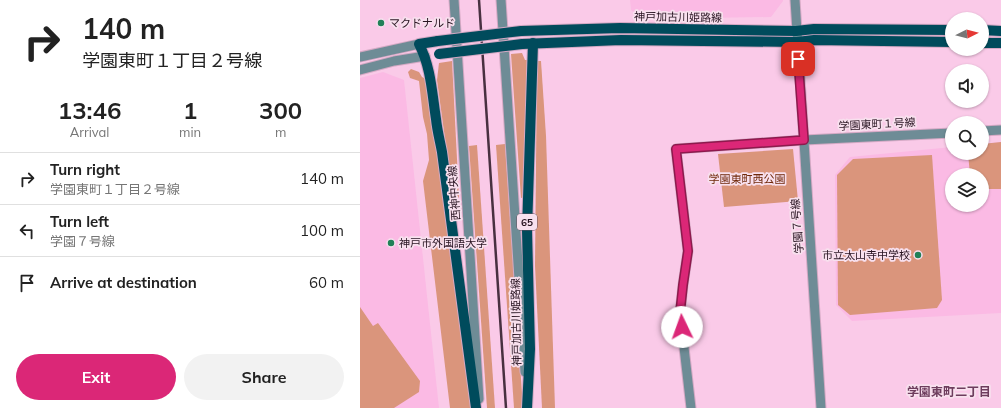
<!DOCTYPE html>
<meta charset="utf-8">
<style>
:root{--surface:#fff;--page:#f2f2f2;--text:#222;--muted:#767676;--line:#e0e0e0;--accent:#db2777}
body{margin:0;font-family:Mulish,"Noto Sans JP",sans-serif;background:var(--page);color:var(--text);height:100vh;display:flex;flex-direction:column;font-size:15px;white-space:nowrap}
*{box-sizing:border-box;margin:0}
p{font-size:13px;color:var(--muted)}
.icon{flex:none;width:22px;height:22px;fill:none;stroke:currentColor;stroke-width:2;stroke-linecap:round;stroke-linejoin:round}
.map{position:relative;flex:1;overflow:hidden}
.drawer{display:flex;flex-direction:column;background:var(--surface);width:360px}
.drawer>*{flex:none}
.guide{background:#fff;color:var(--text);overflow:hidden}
.needle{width:26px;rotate:84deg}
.controls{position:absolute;left:585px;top:12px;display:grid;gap:8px}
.controls a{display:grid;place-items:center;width:44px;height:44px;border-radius:50%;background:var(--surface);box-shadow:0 1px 3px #0004;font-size:20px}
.pin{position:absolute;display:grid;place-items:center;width:34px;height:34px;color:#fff;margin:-17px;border-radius:8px;box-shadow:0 2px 6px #0006}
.me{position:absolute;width:44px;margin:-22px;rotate:357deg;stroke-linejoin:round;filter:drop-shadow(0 0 3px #0008)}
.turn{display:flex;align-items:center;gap:14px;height:84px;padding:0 16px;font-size:18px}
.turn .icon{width:52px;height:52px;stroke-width:2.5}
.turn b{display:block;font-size:28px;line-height:34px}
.eta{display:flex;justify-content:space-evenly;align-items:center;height:68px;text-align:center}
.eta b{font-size:24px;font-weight:700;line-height:28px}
.cta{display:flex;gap:8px;margin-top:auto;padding:8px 16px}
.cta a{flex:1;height:46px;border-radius:24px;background:var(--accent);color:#fff;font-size:16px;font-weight:700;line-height:46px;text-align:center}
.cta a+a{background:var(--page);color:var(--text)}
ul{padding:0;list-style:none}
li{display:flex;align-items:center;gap:12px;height:52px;padding:0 16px;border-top:1px solid var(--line)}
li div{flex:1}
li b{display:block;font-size:15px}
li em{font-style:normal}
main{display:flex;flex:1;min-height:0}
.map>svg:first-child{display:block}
</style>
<main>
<section class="drawer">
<div class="guide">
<div class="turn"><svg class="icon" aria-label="right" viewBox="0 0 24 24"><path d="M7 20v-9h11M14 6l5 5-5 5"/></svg><div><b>140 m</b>学園東町１丁目２号線</div></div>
</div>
<div class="eta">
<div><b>13:46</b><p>Arrival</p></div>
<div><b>1</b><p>min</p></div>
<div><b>300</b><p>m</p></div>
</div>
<ul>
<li><svg class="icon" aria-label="right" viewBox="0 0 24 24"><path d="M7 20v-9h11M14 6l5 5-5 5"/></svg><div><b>Turn right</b><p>学園東町１丁目２号線</p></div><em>140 m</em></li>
<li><svg class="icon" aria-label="left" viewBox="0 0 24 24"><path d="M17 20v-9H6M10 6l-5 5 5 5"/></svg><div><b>Turn left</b><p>学園７号線</p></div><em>100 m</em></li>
<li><svg class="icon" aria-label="arrive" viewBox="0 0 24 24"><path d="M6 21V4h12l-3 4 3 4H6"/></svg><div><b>Arrive at destination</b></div><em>60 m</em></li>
</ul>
<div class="cta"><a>Exit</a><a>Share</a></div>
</section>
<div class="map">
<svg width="641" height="408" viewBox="0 0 641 408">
<rect width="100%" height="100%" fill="#facae8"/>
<g fill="#fbbae4" fill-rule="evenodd">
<polygon points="270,0 423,0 423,1 411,17 280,19 271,10"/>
<polygon points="23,72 44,80 79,408 0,408 0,78"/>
<path d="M641,142V313L492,321L476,305L475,175L490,157L592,147V153H622V144ZM592,175H622V205H592Z"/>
</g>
<g fill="#da957c">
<polygon points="162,53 165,60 169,60 165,197 161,198 151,54"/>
<polygon points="92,61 99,198 92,190 77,80 79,63"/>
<polygon points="177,61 181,61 186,136 195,408 182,408 175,266"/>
<polygon points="51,69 59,72 62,77 66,79 70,117 76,138 111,408 90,408 63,181 69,160 67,134 63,117 59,81 50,78 48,72"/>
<polygon points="641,142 641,189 622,189 622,175 610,175 608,153 622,153 622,144"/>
<polygon points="145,144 163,408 154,408 136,145"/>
<polygon points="117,145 135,408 127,408 109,146"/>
<polygon points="433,149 438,201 364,207 358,154"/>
<polygon points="572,155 582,300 577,308 490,315 478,305 477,175 493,159"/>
<polygon points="0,307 13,326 18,323 60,381 59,392 34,408 0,408"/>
</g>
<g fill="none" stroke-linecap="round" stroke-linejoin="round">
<g stroke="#d4a9c4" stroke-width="11">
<g id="minor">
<polyline points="94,0 119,399"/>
<polyline points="141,0 165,372"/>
<polyline points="435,0 461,408"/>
<polyline points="0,57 59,44"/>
<polyline points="0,70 34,61 65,56"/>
<polyline points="622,131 641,130"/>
<polyline points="331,408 320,313 323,285 328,251 316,149 444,140 592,133"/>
</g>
</g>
<g stroke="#d4a9c4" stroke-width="12">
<g id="major">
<polyline points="622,30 641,31"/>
<polyline points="161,31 260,28 436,31 454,29 592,30"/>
<path d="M78,41L59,44C71,67 72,93 76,119C77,130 80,141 82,152L116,408"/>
<polyline points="622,43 641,43"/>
<polyline points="162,44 261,40 437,42 454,40 592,42"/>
<polyline points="167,408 170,349 167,230 173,43"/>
</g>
</g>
<use href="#minor" stroke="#6e8c96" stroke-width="9"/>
<use href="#major" stroke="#004b5c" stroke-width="10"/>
<polyline stroke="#483040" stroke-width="2.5" points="119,0 146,408"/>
<g stroke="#d4a9c4" stroke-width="12" stroke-linecap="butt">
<g id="major-bridge">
<polyline points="78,41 161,31"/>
<polyline points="79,54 162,44"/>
</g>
</g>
<use href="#major-bridge" stroke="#004b5c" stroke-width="10"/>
</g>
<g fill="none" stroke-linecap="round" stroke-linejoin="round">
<g stroke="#8e194d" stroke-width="10">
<polyline id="route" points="322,327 320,313 323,285 328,251 316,149 444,140 438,59"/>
</g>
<use href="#route" stroke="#db2777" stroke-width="7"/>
</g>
<g fill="#208058" stroke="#f8e0ee" stroke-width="1.5">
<circle cx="21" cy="23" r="4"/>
<circle cx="31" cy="243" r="4"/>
<circle cx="558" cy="255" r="4"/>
</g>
<g text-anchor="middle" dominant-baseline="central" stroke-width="3.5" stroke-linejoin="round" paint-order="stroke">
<rect fill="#f8e0ee" stroke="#66515e" stroke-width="1" x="157" y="214" width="20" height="16" rx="3"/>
<g font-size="10" font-weight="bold" fill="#281421">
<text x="167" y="222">65</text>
</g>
<g font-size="11" fill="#281421" stroke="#f8e0ee">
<text transform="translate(318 17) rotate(1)">神戸加古川姫路線</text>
<text transform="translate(517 124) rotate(-3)">学園東町１号線</text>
<text transform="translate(94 193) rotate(-94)">西神中央線</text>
<text transform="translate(437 226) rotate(-94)">学園７号線</text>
<text transform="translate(156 322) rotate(-91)">神戸加古川姫路線</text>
</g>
<g font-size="11" fill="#281421" stroke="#f8e0ee" text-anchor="start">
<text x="29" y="23">マクドナルド</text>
<text x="39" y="243">神戸市外国語大学</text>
<text x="550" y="255" text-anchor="end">市立太山寺中学校</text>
</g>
<g font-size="11" fill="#6f280a" stroke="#f8e0ee">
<text x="387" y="179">学園東町西公園</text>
</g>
<g font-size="12" font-weight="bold" fill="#6d3d5d" stroke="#f8e0ee">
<text x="589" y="391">学園東町二丁目</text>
</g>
</g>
</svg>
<div class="controls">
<a><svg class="needle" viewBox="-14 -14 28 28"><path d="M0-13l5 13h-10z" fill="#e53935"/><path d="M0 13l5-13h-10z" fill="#767676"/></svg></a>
<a><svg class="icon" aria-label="sound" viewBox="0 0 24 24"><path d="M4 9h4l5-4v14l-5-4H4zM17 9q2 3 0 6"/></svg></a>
<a><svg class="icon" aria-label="search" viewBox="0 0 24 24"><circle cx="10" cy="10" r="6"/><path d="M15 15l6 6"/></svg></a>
<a><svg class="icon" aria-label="layers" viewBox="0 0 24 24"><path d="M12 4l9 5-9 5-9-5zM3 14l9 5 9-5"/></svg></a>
</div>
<div class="pin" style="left:438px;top:59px;background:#d93025"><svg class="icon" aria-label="arrive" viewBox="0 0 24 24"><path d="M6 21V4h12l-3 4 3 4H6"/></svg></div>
<svg class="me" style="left:322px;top:327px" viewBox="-20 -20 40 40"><circle r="19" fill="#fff"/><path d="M0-13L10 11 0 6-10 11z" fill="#db2777"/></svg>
</div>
</main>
